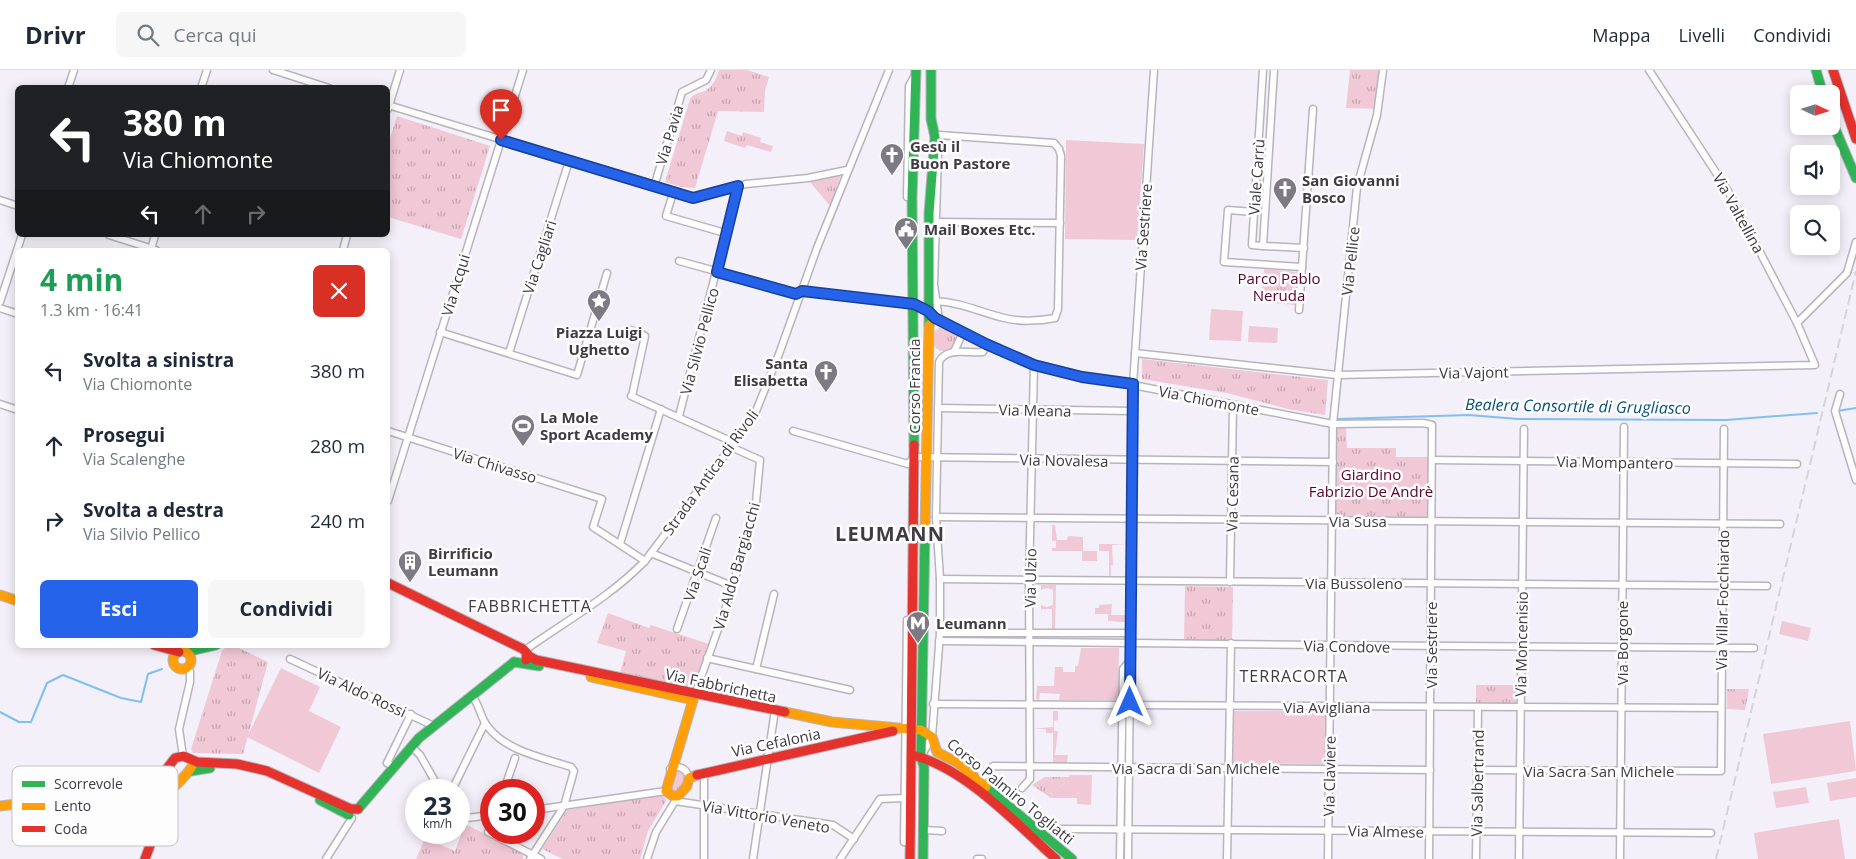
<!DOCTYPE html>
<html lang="it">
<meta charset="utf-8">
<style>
:root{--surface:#fff;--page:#f6f6f7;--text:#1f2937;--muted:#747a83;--line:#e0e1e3;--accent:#2563eb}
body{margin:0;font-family:"Open Sans",sans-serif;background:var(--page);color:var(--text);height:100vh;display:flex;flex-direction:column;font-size:19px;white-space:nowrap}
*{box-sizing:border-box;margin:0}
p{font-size:16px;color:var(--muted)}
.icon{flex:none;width:28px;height:28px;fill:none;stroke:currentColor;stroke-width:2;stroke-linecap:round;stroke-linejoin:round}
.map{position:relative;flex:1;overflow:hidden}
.drawer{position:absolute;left:15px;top:178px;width:375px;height:400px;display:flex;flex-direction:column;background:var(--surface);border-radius:8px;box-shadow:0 2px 12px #0003}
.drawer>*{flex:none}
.top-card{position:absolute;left:15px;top:15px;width:375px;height:152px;border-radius:8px;box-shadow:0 2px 12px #0003;background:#202124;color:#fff;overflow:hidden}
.needle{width:32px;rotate:94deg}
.buttons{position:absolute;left:1790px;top:15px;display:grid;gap:10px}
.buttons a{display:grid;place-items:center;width:50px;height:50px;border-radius:8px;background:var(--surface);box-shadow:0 2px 12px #0003;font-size:25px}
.speed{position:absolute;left:405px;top:709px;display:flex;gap:10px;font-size:25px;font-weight:700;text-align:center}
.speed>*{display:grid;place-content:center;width:65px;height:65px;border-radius:50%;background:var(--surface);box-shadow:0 2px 12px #0003;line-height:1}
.speed small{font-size:12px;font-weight:400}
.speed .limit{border:8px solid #d22;background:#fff;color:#111}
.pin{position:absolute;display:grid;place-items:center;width:42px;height:42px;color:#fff;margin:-51px -21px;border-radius:50% 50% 50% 0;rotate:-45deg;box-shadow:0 0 5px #0007}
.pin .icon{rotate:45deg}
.me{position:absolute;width:55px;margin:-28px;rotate:0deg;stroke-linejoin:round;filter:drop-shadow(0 0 4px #0008)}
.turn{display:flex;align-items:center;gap:18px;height:105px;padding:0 25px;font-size:22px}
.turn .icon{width:65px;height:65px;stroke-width:2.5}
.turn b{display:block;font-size:35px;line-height:42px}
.lanes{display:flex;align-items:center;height:48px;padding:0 25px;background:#0003;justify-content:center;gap:25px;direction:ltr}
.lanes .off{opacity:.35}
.round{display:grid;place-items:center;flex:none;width:52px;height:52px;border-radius:8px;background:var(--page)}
.headline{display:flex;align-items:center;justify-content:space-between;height:85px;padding:0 25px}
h1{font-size:30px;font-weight:700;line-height:38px;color:#1e9e55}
.cta{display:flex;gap:10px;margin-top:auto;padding:10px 25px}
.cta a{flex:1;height:58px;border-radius:8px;background:var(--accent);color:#fff;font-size:20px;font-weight:700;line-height:58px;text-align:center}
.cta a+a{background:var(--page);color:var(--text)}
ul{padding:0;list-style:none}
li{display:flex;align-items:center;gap:15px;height:75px;padding:0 25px}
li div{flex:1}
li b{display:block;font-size:19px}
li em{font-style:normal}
header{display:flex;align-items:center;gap:30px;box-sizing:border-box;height:70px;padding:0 25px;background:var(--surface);border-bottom:1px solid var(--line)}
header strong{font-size:24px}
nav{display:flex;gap:28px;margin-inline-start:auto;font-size:18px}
.search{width:350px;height:45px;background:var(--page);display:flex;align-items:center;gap:12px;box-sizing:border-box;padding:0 18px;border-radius:8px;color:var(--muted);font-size:19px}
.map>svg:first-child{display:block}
</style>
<header>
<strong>Drivr</strong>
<div class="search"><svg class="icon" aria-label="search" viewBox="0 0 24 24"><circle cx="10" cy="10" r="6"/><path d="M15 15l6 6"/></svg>Cerca qui</div>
<nav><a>Mappa</a><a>Livelli</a><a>Condividi</a></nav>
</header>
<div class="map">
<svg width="1856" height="789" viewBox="0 0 1856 789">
<defs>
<pattern id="grass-tufts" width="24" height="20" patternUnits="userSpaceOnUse" patternTransform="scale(1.25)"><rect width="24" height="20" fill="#f0c8d6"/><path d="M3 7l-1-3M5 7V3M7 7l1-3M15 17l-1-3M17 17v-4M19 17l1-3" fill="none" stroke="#c4a4af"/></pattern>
</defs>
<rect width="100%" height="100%" fill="#f4f0f9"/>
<g fill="url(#grass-tufts)">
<path d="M719,0H747L769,7L765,21L764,42L718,41L695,118L681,117L665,112L690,29C699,17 710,29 719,0Z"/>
<polygon points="1350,0 1383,0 1378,39 1346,38"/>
<polygon points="397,46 490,76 461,169 388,147 388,75"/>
<polygon points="727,61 742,66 743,62 761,68 760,72 773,76 771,82 747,75 745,78 724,71"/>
<polygon points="841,105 830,136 810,112"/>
<polygon points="1264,199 1298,202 1296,235 1261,232"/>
<circle cx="944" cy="269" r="12"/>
<polygon points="1142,289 1328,310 1325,345 1288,339 1227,323 1142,309"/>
<polygon points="1337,358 1346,358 1347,378 1396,378 1396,387 1429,387 1429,449 1338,447 1336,445"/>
<polygon points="1185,516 1233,517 1232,571 1184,570"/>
<polygon points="608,543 649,558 651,555 709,574 693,619 620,603 626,581 597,573"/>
<polygon points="233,575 268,592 243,684 193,683 191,679 222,581 226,577"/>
<rect x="1476" y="615" width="40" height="19"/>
<polygon points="1727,619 1749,619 1745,640 1727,639"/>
<polygon points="678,701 683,702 686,707 681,719 676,723 670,721 669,715 674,702"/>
<polygon points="1045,707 1069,707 1069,710 1057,719 1052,719 1051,728 1032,715"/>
<polygon points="659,725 664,726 666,731 648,761 640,789 563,789 542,779 567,740"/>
<polygon points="465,754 523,783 523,789 416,789 425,768 455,781"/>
</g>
<g fill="#f0c8d6">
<polygon points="1066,70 1144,74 1137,170 1065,169"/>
<polygon points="1211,239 1243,241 1241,271 1209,270"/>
<polygon points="1249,256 1278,258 1277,273 1248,272"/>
<polygon points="1379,406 1399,407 1398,424 1379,423"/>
<polygon points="1052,455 1055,455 1057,470 1067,470 1068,466 1083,467 1083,481 1097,481 1097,491 1082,491 1082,481 1052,481 1052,478 1056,478 1056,471 1052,471"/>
<polygon points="1099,474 1126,474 1112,475 1113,495 1111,495 1111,507 1125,508 1109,508 1109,481 1099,481"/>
<polygon points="1041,515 1056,515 1055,560 1052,560 1052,539 1042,539 1041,541 1041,535 1047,537 1053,535 1053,520 1047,518 1041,520"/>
<polygon points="1112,534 1111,545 1125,545 1125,552 1108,551 1108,544 1095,544 1095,538 1099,538 1099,535"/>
<polygon points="1782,551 1811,558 1808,571 1779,564"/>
<polygon points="1081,578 1119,578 1118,630 1059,630 1060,624 1040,623 1039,630 1036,629 1037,616 1054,616 1055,597 1063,597 1063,602 1075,602 1075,596 1078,596"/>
<polygon points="281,598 320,617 309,641 341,657 319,703 247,667"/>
<polygon points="1053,641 1058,641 1058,650 1054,651 1054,661 1058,661 1055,685 1068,685 1067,693 1053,693 1053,663 1046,663 1046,659 1032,659 1053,657"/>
<polygon points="1234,641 1327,641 1326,694 1233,693"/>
<polygon points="1850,651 1856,701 1771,714 1763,664"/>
<polygon points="1069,705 1092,705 1091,735 1077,734 1077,728 1051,728 1052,719 1057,719 1069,710"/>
<polygon points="1856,708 1856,727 1830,731 1827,713"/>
<polygon points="1806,717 1809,733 1776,738 1773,722"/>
<polygon points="1839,749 1845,789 1758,789 1754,763"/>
</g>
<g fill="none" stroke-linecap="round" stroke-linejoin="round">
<g stroke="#81bfef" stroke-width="2">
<polyline points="1837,341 1856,338"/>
<polyline points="1338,349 1469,345 1518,349 1726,350 1817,343"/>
<polyline points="0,642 19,652 31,652 47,613 63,605 121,628 141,632 148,604 162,599"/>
</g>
<g stroke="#b7b4bb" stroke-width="9">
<g id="street">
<polyline points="273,0 329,18"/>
<polyline points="1263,0 1252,175 1263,176 1274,0"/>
<polyline points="68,18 74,0"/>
<polyline points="201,18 207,0"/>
<polyline points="388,35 696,129 746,114 808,108 847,100"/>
<polyline points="388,39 400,0"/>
<polyline points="938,83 934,215 939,250"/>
<polyline points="654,117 682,22 706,10 711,0"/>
<polyline points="673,123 666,146 725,163"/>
<polyline points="912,127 907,127 909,16 914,7"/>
<polyline points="0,130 18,136"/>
<polyline points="1254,142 1228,140 1224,192 1302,197"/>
<polyline points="936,152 1060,153"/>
<polyline points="109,165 156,180"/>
<polyline points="1263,176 1304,178"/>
<polyline points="151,180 155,165"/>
<polyline points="343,180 347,165"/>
<polyline points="679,191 795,223 801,221 914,234 928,241 935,248 986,274 1034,295 1083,307 1133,315 1333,354 1423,353 1432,355 1429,789"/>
<path d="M935,231C960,232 980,242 1004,248C1019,252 1040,251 1055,248L1058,239L1061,86L1059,79L1054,73L939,65"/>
<polyline points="0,232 22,165"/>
<polyline points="0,238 18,244"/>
<polyline points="1299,240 1313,39"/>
<polyline points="1797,253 1847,203 1856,172"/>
<polyline points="630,260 638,262 645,266 632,326"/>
<polyline points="440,262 577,305 607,203"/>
<polyline points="954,282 963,262"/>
<polyline points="509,283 569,91"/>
<polyline points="1135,283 1337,305 1815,295 1797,253 1728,121 1649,0"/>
<polyline points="1840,324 1835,341 1856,410"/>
<polyline points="631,326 735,373"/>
<polyline points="0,334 18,340"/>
<polyline points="938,338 1133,341"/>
<polyline points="679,346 738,116"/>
<polyline points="388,361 602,429 593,457 645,491"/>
<polyline points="793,361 908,394 914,387 1333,392"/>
<polyline points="1432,390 1797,394"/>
<polyline points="388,431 523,0"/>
<polyline points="936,447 1780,454"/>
<polyline points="620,474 661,339"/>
<polyline points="651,483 732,516"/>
<polyline points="940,509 1767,516"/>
<polyline points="1230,512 1233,336"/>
<polyline points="677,559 716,448"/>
<polyline points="940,563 1130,563"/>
<path d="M939,571C1211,574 1482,577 1754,578"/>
<path d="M525,580C566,551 610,527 645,491L754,346L779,284L817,178L889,0"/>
<polyline points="707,588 756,599 774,524"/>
<polyline points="290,589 434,656"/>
<polyline points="756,599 850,620"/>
<path d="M472,626C480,635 480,648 488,657C506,681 544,688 571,697L574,701L564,736L530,789"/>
<polyline points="694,627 728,531 755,443 760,390 731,377"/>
<polyline points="933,634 1721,638"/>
<polyline points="412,677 420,685 440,720"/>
<path d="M923,683L932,667L940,563V509L936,447L939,292C947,276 968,284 983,282L986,274"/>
<polyline points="183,686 179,659 190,612 190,601 187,598"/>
<polyline points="394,697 387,693 411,644"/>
<path d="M670,699C679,694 687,699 689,708"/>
<polyline points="1477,700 1721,701 1724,359"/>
<polyline points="977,714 993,696 1430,700"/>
<polyline points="1022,718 1030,709 1029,511 1034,295"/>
<polyline points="452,720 485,653"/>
<polyline points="504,720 515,688"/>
<polyline points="675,731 833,755 854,769"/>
<polyline points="534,740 666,721"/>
<polyline points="459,749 491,745"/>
<polyline points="1061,759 1711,763"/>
<polyline points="924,760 942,761"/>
<polyline points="432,762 432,764"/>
<polyline points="488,762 541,789"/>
<polyline points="910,772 904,772 907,550 912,550"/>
<polyline points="326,789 352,748"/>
<polyline points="647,789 656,762 677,728"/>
<polyline points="704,789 704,703"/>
<polyline points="753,789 775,640"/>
<polyline points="840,789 880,729 905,728"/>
<polyline points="977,789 982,789"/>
<polyline points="1120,789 1123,599 1130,591"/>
<polyline points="1128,789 1133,315 1154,0"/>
<polyline points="1227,789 1231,573"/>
<polyline points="1328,789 1333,354 1357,117 1377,45 1383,0"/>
<polyline points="1476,789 1478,637"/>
<polyline points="1519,789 1524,359"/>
<polyline points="1620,789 1624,357"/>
</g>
</g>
<g stroke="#b7b4bb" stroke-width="11">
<g id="fast">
<polyline points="1816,0 1823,24"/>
<polyline points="1831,49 1856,108"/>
<polyline points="929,255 929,143 935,67 931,49 931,0"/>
<polyline points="914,375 912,127 916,0"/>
<polyline points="186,582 216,575"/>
<polyline points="514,592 539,596"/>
<polyline points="191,701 210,698"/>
<polyline points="986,717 1072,789"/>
<polyline points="320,730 349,745"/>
<polyline points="358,739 419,668 514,592"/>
<polyline points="923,789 924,697 921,686 925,461"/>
</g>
</g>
<g stroke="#b7b4bb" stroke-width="11">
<g id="slow">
<polyline points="925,461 929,255"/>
<polyline points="0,525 18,531"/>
<circle cx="182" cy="590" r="9"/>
<polyline points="591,607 693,630 666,721 673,726 678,726 687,716 689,708 697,705"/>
<polyline points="785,642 832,652 921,660 932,667 937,682 958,693 986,717"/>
<path d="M152,718L157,725L166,726C173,717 189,704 192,696"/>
<polyline points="0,736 134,720 154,722"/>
</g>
</g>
<g stroke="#b7b4bb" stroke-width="11">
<g id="jam">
<polyline points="1833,0 1856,69"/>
<polyline points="388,513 523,579 527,583 526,590"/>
<polyline points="154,575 179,582"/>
<polyline points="527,585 536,590 785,642"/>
<path d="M916,686C967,700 1017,754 1056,789"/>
<polyline points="697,705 893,661"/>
<polyline points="134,720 162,705 175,688 183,686 197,692 237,694 267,701 351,739 358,739"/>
<polyline points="145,789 169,724"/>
<polyline points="910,789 914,375"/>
</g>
</g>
<use href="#street" stroke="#fdfdfe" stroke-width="6"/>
<use href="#fast" stroke="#30b455" stroke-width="9"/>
<use href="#slow" stroke="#ff9f0a" stroke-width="9"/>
<use href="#jam" stroke="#e5322d" stroke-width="9"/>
<polyline stroke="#d5d5d7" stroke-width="2" stroke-dasharray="10 5" stroke-linecap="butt" points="1716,789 1856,201"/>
</g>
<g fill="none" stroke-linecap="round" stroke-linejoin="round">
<g stroke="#184099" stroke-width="12">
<polyline id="route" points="501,70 693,128 738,116 717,202 796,224 802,221 914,234 928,241 935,248 986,274 1034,295 1082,307 1133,314 1130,632"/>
</g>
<use href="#route" stroke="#2563eb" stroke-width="9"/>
</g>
<defs>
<g id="church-pin" transform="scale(1.25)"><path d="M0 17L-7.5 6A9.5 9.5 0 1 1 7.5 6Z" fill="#7e7a83" stroke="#fdfdfd"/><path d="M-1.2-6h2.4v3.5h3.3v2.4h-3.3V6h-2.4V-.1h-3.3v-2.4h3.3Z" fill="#fff"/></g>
<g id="civic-pin" transform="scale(1.25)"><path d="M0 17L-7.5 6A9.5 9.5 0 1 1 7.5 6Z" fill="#7e7a83" stroke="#fdfdfd"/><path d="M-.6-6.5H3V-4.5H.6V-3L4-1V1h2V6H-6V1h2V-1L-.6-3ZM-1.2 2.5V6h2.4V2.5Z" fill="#fff"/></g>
<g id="sight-pin" transform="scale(1.25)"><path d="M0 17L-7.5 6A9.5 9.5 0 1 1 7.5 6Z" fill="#7e7a83" stroke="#fdfdfd"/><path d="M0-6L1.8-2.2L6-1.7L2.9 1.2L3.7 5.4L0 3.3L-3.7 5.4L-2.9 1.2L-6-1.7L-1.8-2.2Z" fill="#fff"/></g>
<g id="stadium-pin" transform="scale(1.25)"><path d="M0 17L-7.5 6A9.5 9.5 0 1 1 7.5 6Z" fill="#7e7a83" stroke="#fdfdfd"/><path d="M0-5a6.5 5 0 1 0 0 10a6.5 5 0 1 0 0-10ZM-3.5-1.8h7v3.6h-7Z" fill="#fff"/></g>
<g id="building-pin" transform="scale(1.25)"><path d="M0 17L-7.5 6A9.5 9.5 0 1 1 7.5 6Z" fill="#7e7a83" stroke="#fdfdfd"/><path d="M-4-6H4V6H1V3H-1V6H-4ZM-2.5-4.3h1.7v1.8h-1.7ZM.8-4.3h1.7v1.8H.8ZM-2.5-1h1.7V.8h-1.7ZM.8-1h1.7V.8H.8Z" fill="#fff"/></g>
<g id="metro-pin" transform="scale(1.25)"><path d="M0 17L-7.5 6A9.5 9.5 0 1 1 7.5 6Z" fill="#7e7a83" stroke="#fdfdfd"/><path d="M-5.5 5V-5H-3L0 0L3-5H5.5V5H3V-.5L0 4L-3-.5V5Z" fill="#fff"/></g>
</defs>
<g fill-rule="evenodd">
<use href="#church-pin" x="892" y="85"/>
<use href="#church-pin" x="1285" y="119"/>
<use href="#civic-pin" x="906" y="159"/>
<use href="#sight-pin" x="599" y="231"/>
<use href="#church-pin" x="826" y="302"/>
<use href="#stadium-pin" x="523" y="356"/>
<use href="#building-pin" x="410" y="492"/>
<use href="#metro-pin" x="918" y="553"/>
</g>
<g text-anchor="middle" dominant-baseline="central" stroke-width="5" stroke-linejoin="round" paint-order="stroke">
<g font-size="15" fill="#3e3b43" stroke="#fdfdfd">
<text transform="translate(669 65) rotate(-73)">Via Pavia</text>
<text transform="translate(1256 107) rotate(-86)">Viale Carrù</text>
<text transform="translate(1739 143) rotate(61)">Via Valtellina</text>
<text transform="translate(1143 157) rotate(-86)">Via Sestriere</text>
<text transform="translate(539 187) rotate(-72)">Via Cagliari</text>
<text transform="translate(1350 191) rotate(-84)">Via Pellice</text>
<text transform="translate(455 215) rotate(-73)">Via Acqui</text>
<text transform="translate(699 271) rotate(-75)">Via Silvio Pellico</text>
<text transform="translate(1474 302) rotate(-1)">Via Vajont</text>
<text transform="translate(914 316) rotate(-90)">Corso Francia</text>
<text transform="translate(1209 330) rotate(11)">Via Chiomonte</text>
<text transform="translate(1035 340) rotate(1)">Via Meana</text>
<text transform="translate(1064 390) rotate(1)">Via Novalesa</text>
<text transform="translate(1615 392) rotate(1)">Via Mompantero</text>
<text transform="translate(495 395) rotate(17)">Via Chivasso</text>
<text transform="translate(710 402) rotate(-54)">Strada Antica di Rivoli</text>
<text transform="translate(1232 424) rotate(-89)">Via Cesana</text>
<text x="1358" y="451">Via Susa</text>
<text transform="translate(736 496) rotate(-74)">Via Aldo Bargiacchi</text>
<text transform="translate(697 504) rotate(-71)">Via Scali</text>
<text transform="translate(1030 508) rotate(-89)">Via Ulzio</text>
<text x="1354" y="513">Via Bussoleno</text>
<text transform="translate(1722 530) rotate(-89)">Via Villar Focchiardo</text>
<text transform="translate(1622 573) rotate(-90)">Via Borgone</text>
<text transform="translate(1521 574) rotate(-89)">Via Moncenisio</text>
<text transform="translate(1431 575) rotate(-90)">Via Sestriere</text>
<text transform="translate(1347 576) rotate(1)">Via Condove</text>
<text transform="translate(721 615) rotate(12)">Via Fabbrichetta</text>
<text transform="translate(362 622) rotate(25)">Via Aldo Rossi</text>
<text x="1327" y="637">Via Avigliana</text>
<text transform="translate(776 672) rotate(-12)">Via Cefalonia</text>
<text x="1196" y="698">Via Sacra di San Michele</text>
<text x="1599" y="701">Via Sacra San Michele</text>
<text transform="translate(1329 706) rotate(-89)">Via Claviere</text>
<text transform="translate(1477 713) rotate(-89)">Via Salbertrand</text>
<text transform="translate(1011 721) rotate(39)">Corso Palmiro Togliatti</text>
<text transform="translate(766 746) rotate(10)">Via Vittorio Veneto</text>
<text transform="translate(1386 761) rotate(1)">Via Almese</text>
</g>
<g font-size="15" font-weight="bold" fill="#3e3b43" stroke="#fdfdfd" text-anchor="start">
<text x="910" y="76">Gesù il<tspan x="910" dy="17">Buon Pastore</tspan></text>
<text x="1302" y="110">San Giovanni<tspan x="1302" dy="17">Bosco</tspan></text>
<text x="924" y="159">Mail Boxes Etc.</text>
<text x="599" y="262" text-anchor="middle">Piazza Luigi<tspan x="599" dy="17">Ughetto</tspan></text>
<text x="808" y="293" text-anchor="end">Santa<tspan x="808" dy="17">Elisabetta</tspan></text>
<text x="540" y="347">La Mole<tspan x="540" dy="17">Sport Academy</tspan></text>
<text x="428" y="483">Birrificio<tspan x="428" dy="17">Leumann</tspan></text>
<text x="936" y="553">Leumann</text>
</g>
<g font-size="15" fill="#5e0029" stroke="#fdfdfd">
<text x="1279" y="208">Parco Pablo<tspan x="1279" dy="17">Neruda</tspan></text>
<text x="1371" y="404">Giardino<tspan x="1371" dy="17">Fabrizio De Andrè</tspan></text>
</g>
<g font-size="16" font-style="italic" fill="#09507a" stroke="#fdfdfd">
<text transform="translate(1578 336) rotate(1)">Bealera Consortile di Grugliasco</text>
</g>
<g font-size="16" letter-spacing="1" fill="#3e3b43" stroke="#fdfdfd">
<text x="530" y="536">FABBRICHETTA</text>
<text x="1294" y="606">TERRACORTA</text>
</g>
<g font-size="20" font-weight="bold" letter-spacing="1" fill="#3e3b43" stroke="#fdfdfd">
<text x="890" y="463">LEUMANN</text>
</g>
</g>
<rect x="12" y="696" width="166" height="80" rx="8" fill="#fdfdfd" stroke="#c4c3c5" stroke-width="1"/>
<rect x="22" y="711" width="23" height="6" fill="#30b455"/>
<rect x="22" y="733" width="23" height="7" fill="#ff9f0a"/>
<rect x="22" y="756" width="23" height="6" fill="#e5322d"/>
<g font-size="14" fill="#3e3b43">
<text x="54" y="719">Scorrevole</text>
<text x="54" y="741">Lento</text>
<text x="54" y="764">Coda</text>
</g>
</svg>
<div class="buttons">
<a><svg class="needle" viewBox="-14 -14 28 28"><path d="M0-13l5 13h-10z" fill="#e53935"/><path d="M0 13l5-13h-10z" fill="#747a83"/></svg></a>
<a><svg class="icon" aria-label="sound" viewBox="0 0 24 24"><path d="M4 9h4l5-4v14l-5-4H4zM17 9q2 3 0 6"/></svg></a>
<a><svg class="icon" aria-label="search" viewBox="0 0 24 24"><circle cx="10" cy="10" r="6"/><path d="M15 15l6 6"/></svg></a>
</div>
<div class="speed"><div>23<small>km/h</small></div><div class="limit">30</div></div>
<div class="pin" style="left:501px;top:70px;background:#d93025"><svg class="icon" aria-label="arrive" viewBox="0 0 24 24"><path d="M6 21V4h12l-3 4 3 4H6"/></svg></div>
<svg class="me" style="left:1130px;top:632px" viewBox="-20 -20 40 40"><path d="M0-17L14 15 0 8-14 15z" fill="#2563eb" stroke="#fff" stroke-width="4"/></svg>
<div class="top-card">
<div class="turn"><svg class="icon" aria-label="left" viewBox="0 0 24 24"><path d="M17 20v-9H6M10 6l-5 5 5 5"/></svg><div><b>380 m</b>Via Chiomonte</div></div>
<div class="lanes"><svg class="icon" aria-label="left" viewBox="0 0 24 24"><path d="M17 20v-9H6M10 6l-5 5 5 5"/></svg><svg class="icon off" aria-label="ahead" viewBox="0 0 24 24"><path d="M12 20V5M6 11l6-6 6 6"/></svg><svg class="icon off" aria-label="right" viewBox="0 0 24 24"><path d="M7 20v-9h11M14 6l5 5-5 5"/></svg></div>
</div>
<section class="drawer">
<div class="headline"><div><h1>4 min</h1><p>1.3 km · 16:41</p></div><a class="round" style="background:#d93025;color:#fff"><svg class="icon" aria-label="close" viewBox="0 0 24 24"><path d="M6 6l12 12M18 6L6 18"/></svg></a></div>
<ul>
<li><svg class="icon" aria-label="left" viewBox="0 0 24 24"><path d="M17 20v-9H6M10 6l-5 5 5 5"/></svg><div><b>Svolta a sinistra</b><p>Via Chiomonte</p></div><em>380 m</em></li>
<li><svg class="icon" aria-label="ahead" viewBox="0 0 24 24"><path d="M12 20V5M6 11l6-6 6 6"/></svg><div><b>Prosegui</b><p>Via Scalenghe</p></div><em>280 m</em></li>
<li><svg class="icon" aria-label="right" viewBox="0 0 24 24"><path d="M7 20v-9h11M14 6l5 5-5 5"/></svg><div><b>Svolta a destra</b><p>Via Silvio Pellico</p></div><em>240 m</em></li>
</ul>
<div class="cta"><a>Esci</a><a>Condividi</a></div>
</section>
</div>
